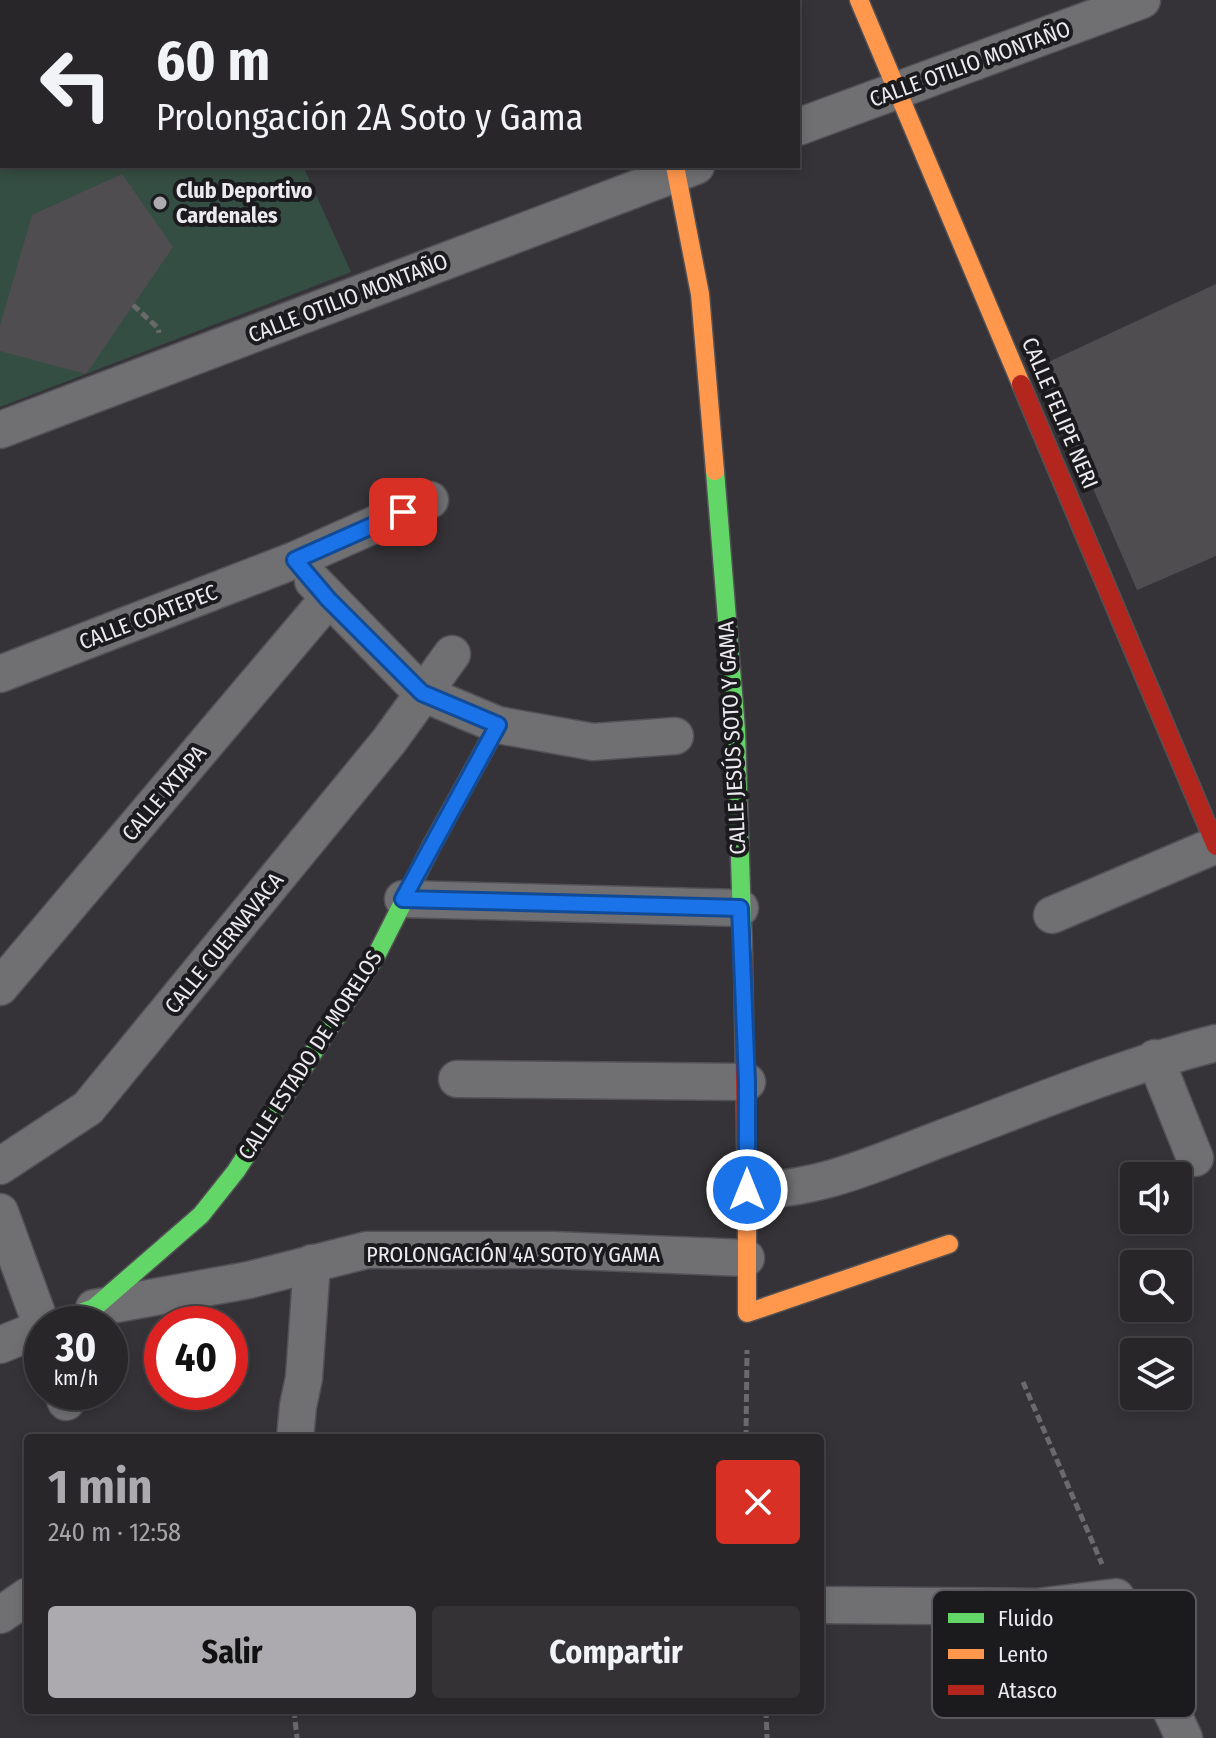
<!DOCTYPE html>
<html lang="es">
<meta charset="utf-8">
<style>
:root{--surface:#282629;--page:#343235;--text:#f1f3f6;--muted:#a5a5a8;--line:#444346;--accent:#acaaaf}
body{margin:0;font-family:"Fira Sans Condensed",sans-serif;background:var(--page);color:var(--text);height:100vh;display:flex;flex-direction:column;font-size:30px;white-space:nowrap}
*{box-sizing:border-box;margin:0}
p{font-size:26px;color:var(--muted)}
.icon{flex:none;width:44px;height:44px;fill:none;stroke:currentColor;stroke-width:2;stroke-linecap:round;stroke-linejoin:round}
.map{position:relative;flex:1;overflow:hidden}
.drawer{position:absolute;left:24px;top:1434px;width:800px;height:280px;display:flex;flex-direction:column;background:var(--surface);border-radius:8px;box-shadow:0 4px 12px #0003,0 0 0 2px var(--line)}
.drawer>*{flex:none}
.hud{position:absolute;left:0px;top:0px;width:800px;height:168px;box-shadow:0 4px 12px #0003,0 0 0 2px var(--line);background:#282629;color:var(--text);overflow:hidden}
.controls{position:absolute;left:1120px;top:1162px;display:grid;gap:16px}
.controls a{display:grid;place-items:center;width:72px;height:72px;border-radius:8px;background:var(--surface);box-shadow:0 4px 12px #0003,0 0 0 2px var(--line);font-size:40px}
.speed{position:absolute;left:24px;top:1306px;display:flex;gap:16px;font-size:40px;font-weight:700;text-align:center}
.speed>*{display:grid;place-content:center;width:104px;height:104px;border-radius:50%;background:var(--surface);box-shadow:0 4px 12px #0003,0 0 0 2px var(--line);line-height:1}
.speed small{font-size:20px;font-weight:400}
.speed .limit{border:12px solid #d22;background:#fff;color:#111}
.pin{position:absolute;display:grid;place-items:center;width:68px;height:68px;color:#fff;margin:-34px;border-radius:16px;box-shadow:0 4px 12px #0006}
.me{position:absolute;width:88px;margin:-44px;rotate:0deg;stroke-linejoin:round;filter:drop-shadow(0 0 6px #0008)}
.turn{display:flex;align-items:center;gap:28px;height:168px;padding:0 24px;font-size:36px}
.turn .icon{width:104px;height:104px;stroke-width:2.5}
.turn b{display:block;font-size:56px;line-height:68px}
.round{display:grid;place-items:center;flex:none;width:84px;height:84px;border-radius:8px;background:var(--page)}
.overview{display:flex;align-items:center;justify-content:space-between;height:136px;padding:0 24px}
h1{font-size:48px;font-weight:700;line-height:60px;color:var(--accent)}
.cta{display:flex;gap:16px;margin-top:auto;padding:16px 24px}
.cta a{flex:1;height:92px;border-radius:8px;background:var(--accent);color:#111;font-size:32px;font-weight:700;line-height:92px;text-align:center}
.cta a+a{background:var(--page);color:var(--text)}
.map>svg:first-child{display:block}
</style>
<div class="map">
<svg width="1216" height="1738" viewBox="0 0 1216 1738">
<rect width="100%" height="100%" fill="#353337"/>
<polygon fill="#354e43" points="0,0 227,0 228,2 2,2 2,166 303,166 351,272 0,407"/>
<g fill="#4f4d50">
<polygon points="122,174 173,247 86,374 0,351 0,326 32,215"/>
<polygon points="1216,284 1216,556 1137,590 1040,366"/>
</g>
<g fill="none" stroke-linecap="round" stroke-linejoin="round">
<g stroke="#525155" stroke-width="39">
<g id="street">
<polyline points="649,0 649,2"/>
<polyline points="798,127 1142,0"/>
<polyline points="0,430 696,166"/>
<polyline points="313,581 422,693 498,725 593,742 675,736"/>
<polyline points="0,674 295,560 430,500"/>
<polyline points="403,899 740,908"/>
<polyline points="1052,915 1216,845"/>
<polyline points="0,987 328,599"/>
<polyline points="1155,1058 1195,1158"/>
<polyline points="457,1079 747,1082"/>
<polyline points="0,1166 88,1108 389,741 452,654"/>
<path d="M747,1190C815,1192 877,1163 940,1139C1031,1105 1121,1067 1216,1043"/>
<polyline points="0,1212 42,1327"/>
<polyline points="94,1308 249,1280 367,1250 552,1250 746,1258"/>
<polyline points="0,1345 42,1328"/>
<polyline points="62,1392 66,1402"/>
<polyline points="295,1438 298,1406 304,1378 312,1263"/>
<polyline points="820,1605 1037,1607 1116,1597"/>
<polyline points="0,1615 28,1596"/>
<polyline points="1166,1699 1184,1738"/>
</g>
</g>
<g stroke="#525155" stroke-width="21">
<g id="fast">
<polyline points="715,471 736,730 743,954"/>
<polyline points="52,1324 94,1308 201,1215 236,1171 376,956 432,845"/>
</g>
</g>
<g stroke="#525155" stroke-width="21">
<g id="slow">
<polyline points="859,0 1021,384"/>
<polyline points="675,166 700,294 715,471"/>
<polyline points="432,845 498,725"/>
<polyline points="747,1202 747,1313 949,1244"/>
</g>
</g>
<g stroke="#525155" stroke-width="21">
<g id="jam">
<polyline points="1021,384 1216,846"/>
<polyline points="743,954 747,1202"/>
</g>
</g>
<g stroke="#6a696b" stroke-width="5" stroke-dasharray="8 4" stroke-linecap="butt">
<polyline points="133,305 158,328 159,333"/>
<polyline points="1023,1382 1102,1564"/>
<polyline points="746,1438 747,1350"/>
<polyline points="1131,1628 1151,1669"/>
<polyline points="294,1710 297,1738"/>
<polyline points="766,1710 767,1738"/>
</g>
<use href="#street" stroke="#706f72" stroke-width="36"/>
<use href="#fast" stroke="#63d668" stroke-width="18"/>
<use href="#slow" stroke="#ff974d" stroke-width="18"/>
<use href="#jam" stroke="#b3261e" stroke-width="18"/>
</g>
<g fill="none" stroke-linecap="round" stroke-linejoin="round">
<g stroke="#114b97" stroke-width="20">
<polyline id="route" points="403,512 295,560 328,599 422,693 498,725 403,899 740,908 747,1082 747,1190"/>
</g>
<use href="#route" stroke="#1a73e8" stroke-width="14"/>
</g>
<circle fill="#acaaaf" stroke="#1b1a1d" stroke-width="3" cx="160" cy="203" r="8"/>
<g text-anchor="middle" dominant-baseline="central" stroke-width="8" stroke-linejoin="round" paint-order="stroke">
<g font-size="22" fill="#eceaef" stroke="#1b1a1d">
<text transform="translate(970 64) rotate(-20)">CALLE OTILIO MONTAÑO</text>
<text transform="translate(348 298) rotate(-21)">CALLE OTILIO MONTAÑO</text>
<text transform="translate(1060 413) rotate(67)">CALLE FELIPE NERI</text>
<text transform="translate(148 617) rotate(-21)">CALLE COATEPEC</text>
<text transform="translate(732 738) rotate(-93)">CALLE JESÚS SOTO Y GAMA</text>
<text transform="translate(164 793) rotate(-50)">CALLE IXTAPA</text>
<text transform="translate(224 943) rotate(-51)">CALLE CUERNAVACA</text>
<text transform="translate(310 1055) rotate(-57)">CALLE ESTADO DE MORELOS</text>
<text x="513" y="1254">PROLONGACIÓN 4A SOTO Y GAMA</text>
</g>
<g font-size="22" font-weight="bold" fill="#eceaef" stroke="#1b1a1d" text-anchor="start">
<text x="176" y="190">Club Deportivo<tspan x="176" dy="25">Cardenales</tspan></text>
</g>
</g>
<rect x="932" y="1590" width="264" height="128" rx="12" fill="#1b1a1d" stroke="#5a585c" stroke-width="2"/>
<rect x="948" y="1613" width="36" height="10" fill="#63d668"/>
<rect x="948" y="1649" width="36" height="10" fill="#ff974d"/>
<rect x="948" y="1685" width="36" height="10" fill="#b3261e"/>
<g font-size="22" fill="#eceaef">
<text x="998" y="1626">Fluido</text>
<text x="998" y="1662">Lento</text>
<text x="998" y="1698">Atasco</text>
</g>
</svg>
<div class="controls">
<a><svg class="icon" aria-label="sound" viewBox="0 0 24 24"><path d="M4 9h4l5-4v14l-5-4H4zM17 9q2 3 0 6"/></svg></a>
<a><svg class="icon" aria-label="search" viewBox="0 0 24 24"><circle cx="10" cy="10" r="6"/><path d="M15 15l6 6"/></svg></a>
<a><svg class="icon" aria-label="layers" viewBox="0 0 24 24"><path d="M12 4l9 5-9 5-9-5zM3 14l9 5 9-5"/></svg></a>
</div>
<div class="speed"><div>30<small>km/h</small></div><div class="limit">40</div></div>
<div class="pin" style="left:403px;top:512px;background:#d93025"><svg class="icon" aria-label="arrive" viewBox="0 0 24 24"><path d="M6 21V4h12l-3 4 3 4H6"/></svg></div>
<svg class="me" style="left:747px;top:1190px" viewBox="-20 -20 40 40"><circle r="17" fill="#1a73e8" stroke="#fff" stroke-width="3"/><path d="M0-11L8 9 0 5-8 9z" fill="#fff"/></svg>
<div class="hud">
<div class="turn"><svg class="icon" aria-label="left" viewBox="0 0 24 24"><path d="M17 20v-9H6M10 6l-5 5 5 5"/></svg><div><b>60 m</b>Prolongación 2A Soto y Gama</div></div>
</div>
<section class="drawer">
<div class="overview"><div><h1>1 min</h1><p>240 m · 12:58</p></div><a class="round" style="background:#d93025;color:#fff"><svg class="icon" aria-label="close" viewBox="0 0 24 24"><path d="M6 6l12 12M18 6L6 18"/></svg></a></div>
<div class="cta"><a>Salir</a><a>Compartir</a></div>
</section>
</div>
